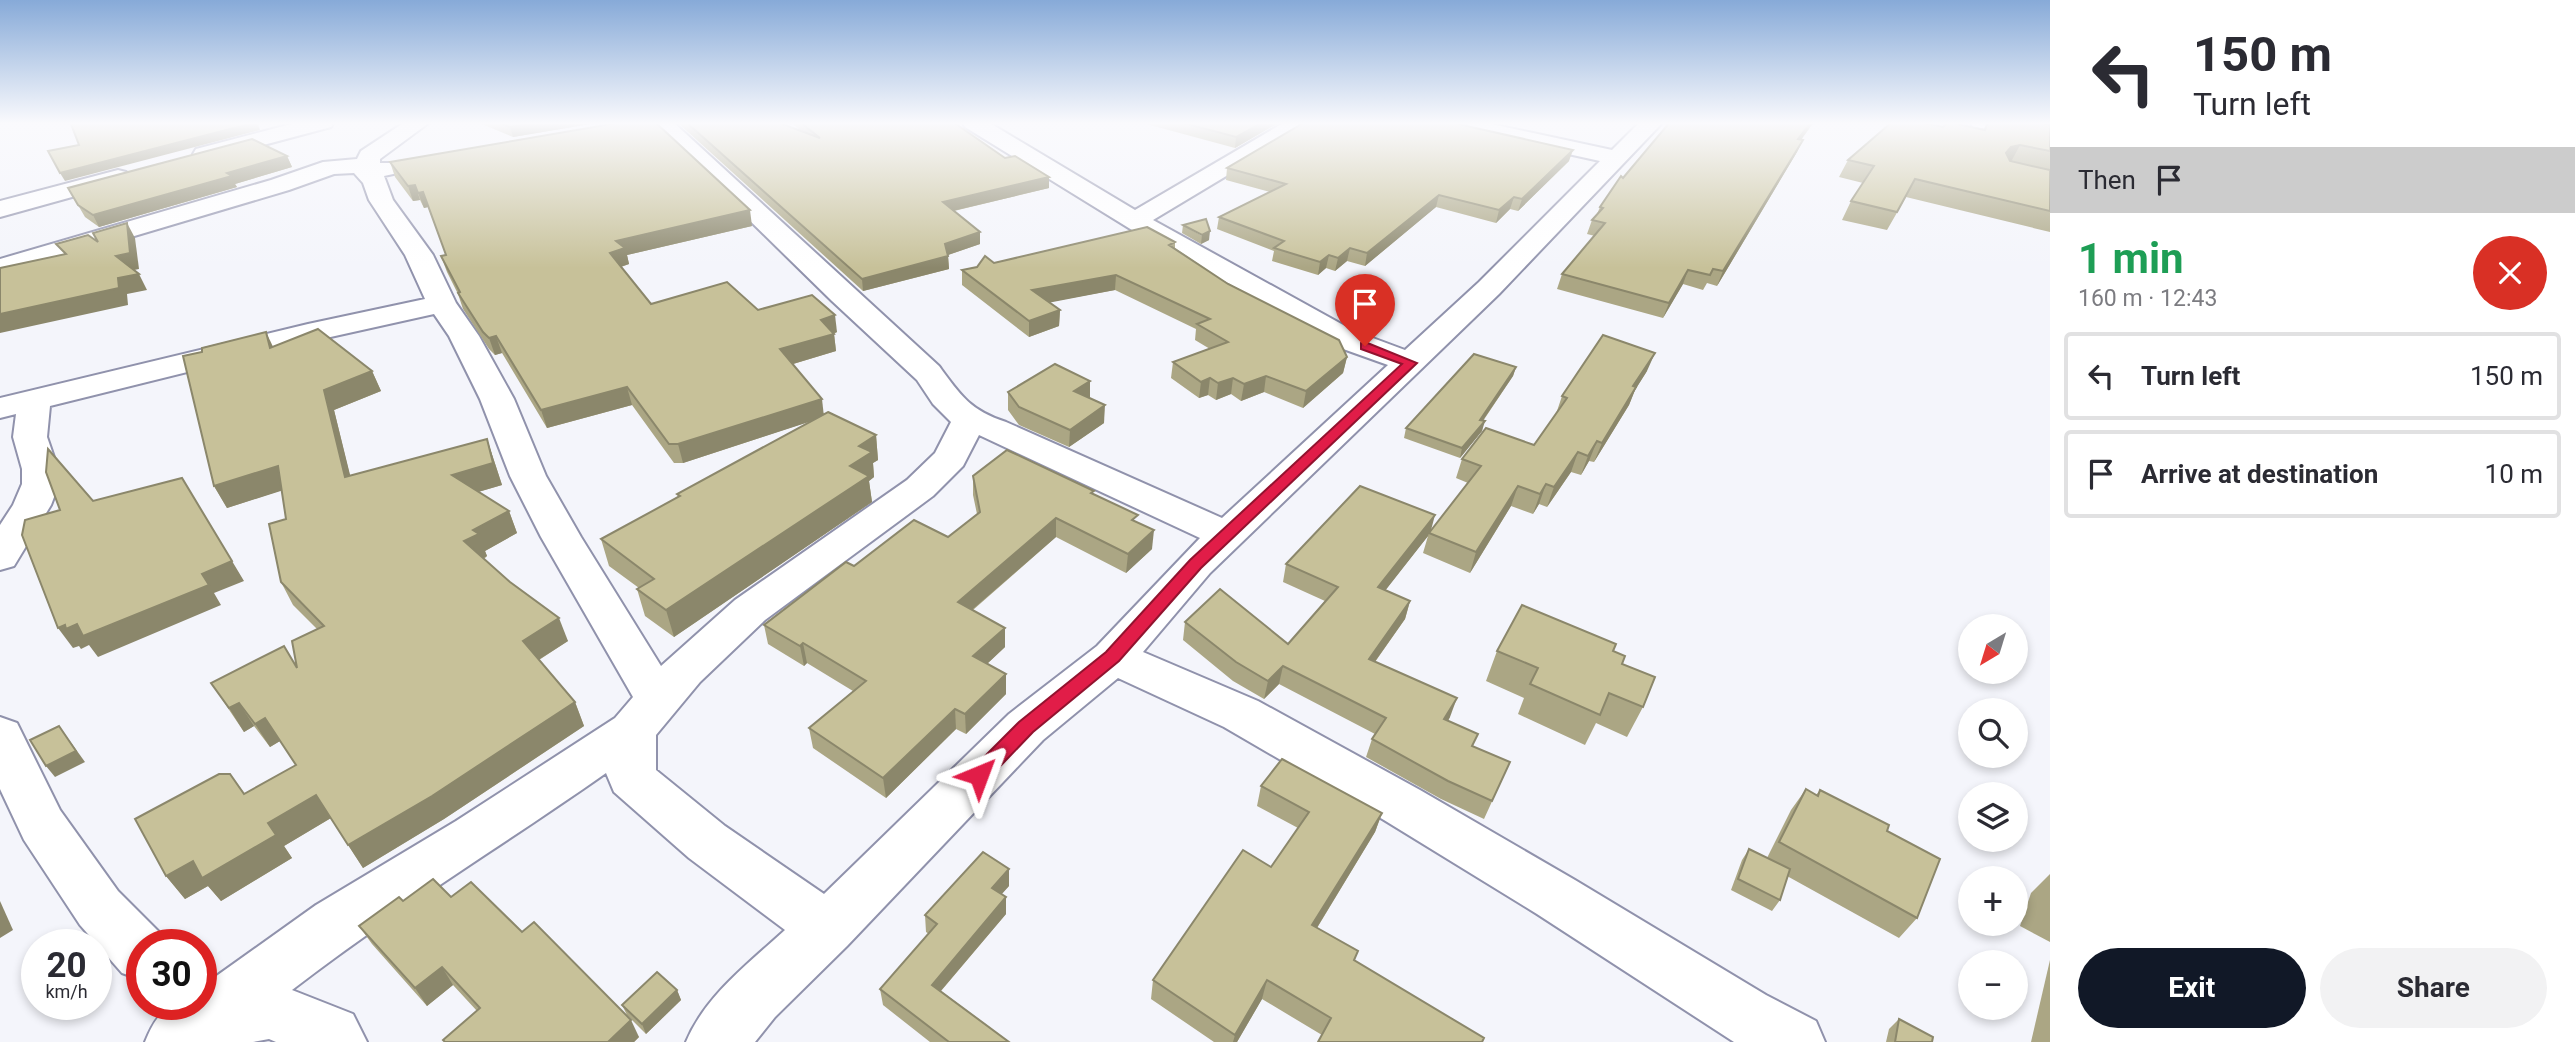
<!DOCTYPE html>
<meta charset="utf-8">
<style>
:root{--surface:#fff;--page:#f2f2f3;--text:#2b2b33;--muted:#7c7c81;--line:#e1e1e2;--accent:#111827}
body{margin:0;font-family:Roboto,sans-serif;background:var(--page);color:var(--text);height:100vh;display:flex;flex-direction:column;font-size:26px;white-space:nowrap}
*{box-sizing:border-box;margin:0}
p{font-size:23px;color:var(--muted)}
.icon{flex:none;width:38px;height:38px;fill:none;stroke:currentColor;stroke-width:2;stroke-linecap:round;stroke-linejoin:round}
.map{position:relative;flex:1;overflow:hidden}
.sheet{display:flex;flex-direction:column;background:var(--surface);width:525px}
.sheet>*{flex:none}
.hud{background:#fff;color:var(--text);overflow:hidden}
.needle{width:46px;rotate:218deg}
.fabs{position:absolute;left:1958px;top:614px;display:grid;gap:14px}
.fabs a{display:grid;place-items:center;width:70px;height:70px;border-radius:50%;background:var(--surface);box-shadow:0 4px 10px #0003;font-size:35px}
.speed{position:absolute;left:21px;top:929px;display:flex;gap:14px;font-size:35px;font-weight:700;text-align:center}
.speed>*{display:grid;place-content:center;width:91px;height:91px;border-radius:50%;background:var(--surface);box-shadow:0 4px 10px #0003;line-height:1}
.speed small{font-size:18px;font-weight:400}
.speed .limit{border:10px solid #d22;background:#fff;color:#111}
.pin{position:absolute;display:grid;place-items:center;width:60px;height:60px;color:#fff;margin:-72px -30px;border-radius:50% 50% 50% 0;rotate:-45deg;box-shadow:0 0 7px #0007}
.pin .icon{rotate:45deg}
.me{position:absolute;width:77px;margin:-38px;rotate:44deg;stroke-linejoin:round;filter:drop-shadow(0 0 5px #0008)}
.turn{display:flex;align-items:center;gap:24px;height:147px;padding:0 28px;font-size:32px}
.turn .icon{width:91px;height:91px;stroke-width:2.5}
.turn b{display:block;font-size:49px;line-height:60px}
.then{display:flex;align-items:center;height:66px;padding:0 28px;background:#0003;gap:14px;font-size:26px}
.round{display:grid;place-items:center;flex:none;width:74px;height:74px;border-radius:37px;background:var(--page)}
.overview{display:flex;align-items:center;justify-content:space-between;height:119px;padding:0 28px}
h1{font-size:42px;font-weight:700;line-height:52px;color:#1e9e55}
.primary-button{display:flex;gap:14px;margin-top:auto;padding:14px 28px}
.primary-button a{flex:1;height:80px;border-radius:42px;background:var(--accent);color:#fff;font-size:28px;font-weight:700;line-height:80px;text-align:center}
.primary-button a+a{background:var(--page);color:var(--text)}
ul{padding:0;list-style:none}
li{display:flex;align-items:center;gap:21px;height:88px;margin:0 14px 10px;padding:0 14px;border:4px solid var(--line);border-radius:7px}
li div{flex:1}
li b{display:block;font-size:26px}
li em{font-style:normal}
main{display:flex;flex:1;min-height:0}
.map>svg:first-child{display:block}
</style>
<main>
<div class="map">
<svg width="2050" height="1042" viewBox="0 0 2050 1042">
<rect width="100%" height="100%" fill="#f4f5fb"/>
<g fill="none" stroke-linecap="round" stroke-linejoin="round">
<g stroke="#9092ac" stroke-width="4">
<g id="minor">
<polygon points="299,122 334,122 331,127 204,161 196,159 193,154 196,149"/>
<path d="M405,122H430L380,159V163H398L402,168L398,173L384,176L393,200L433,255L456,303L479,336L514,399L546,476L581,537L661,666L735,600L907,480L935,453L951,422L933,404L917,380L832,301L649,122H673L939,366C961,396 970,410 1006,422L1222,518L1388,365L1332,345L1286,319L1239,289L1145,238L965,127L962,122H988L1135,210L1285,122H1311L1308,127L1153,220L1354,331L1405,350L1479,282L1600,161L1445,127L1442,122H1482L1612,150L1640,122H1663L1499,294L1210,573L1143,652L1258,701L1420,790L1575,880L1766,995L1816,1021L1825,1042H1734L1537,914L1384,820L1224,727L1118,678L1043,740L847,946L775,1017L755,1042H686C705,996 749,963 785,930L689,858L614,792L606,773C502,846 393,912 292,990L353,1014L367,1042H276L269,1039L253,1042H145C158,1010 167,1004 201,1004V987L316,905L456,821L615,718L633,697L541,537L510,476L480,399L449,336L434,314L308,342L50,406L47,437L58,469L59,484L51,505L14,566L0,570V525L13,505L22,484V469L13,437L16,414L0,418V398L308,324L425,299L405,255L369,200L363,183L354,173L334,174L289,190L0,276V259L271,180L323,162L357,159L361,151ZM979,435L1200,538L1097,646L1009,714L824,894L725,826L656,770V735L700,682L765,620L933,496L963,466Z"/>
<polygon points="1970,122 2015,122 2050,128 2050,142 1981,128 1973,127"/>
<polygon points="118,170 126,172 130,177 126,182 0,217 0,201"/>
<polygon points="0,717 17,723 60,810 118,891 162,935 166,945 142,945 142,980 122,973 80,925 24,840 0,789"/>
</g>
</g>
<use href="#minor" fill="#fff" fill-rule="evenodd"/>
</g>
<g fill="#aba684">
<polygon points="477,122 602,122 513,137"/>
<polygon points="677,122 777,122 800,130 790,122 953,122 1049,188 954,211 980,244 948,255 949,269 863,291"/>
<polygon points="1139,122 1280,122 1235,148"/>
<polygon points="1670,122 1814,122 1801,139 1797,152 1717,286 1707,283 1703,290 1683,284 1663,318 1557,289 1562,274 1595,236 1587,234 1592,220 1597,214 1600,207"/>
<polygon points="1988,122 2050,122 2050,232 1906,197 1887,230 1842,220 1851,201 1863,183 1839,177 1848,160 1943,127 1983,130"/>
<polygon points="1451,123 1569,161 1518,211 1510,209 1496,223 1436,207 1365,266 1347,261 1335,271 1326,268 1318,275 1272,261 1274,251 1217,229 1219,217 1270,192 1226,180 1227,168"/>
<polygon points="287,156 292,167 235,184 237,187 99,227 85,217 68,188"/>
<polygon points="390,162 752,226 627,255 629,264 621,267 651,304 758,310 837,332 834,334 836,351 793,364 824,414 876,435 878,460 873,463 874,477 869,481 872,502 674,637 645,616 637,589 639,588 609,566 601,539 678,497 677,494 811,421 683,463 674,463 632,405 547,428 502,353 495,355 489,349 463,309 458,294 447,272 441,256 446,255 428,207 424,208 420,200 413,201 395,177"/>
<polygon points="1183,225 1209,240 1201,244 1182,233"/>
<polygon points="1175,242 1175,248 1228,284 1347,357 1343,373 1303,408 1264,392 1241,401 1231,394 1216,400 1208,395 1199,398 1171,378 1173,362 1210,349 1195,340 1196,329 1115,290 1049,302 1060,310 1059,326 1029,337 962,285 962,270 994,263"/>
<polygon points="273,347 372,371 381,391 334,410 350,476 487,439 502,485 478,492 509,511 517,533 485,551 487,556 484,559 568,641 539,660 575,702 584,726 444,819 363,868 331,818 284,846 292,858 221,901 208,886 185,899 166,876 230,774 245,794 296,765 280,741 270,747 254,726 244,732 211,683 297,668 317,629 293,605 281,582 286,519 282,490 227,508 214,486"/>
<polygon points="1516,367 1513,376 1483,421 1482,431 1460,458 1404,438 1406,428"/>
<polygon points="1647,371 1635,390 1629,405 1594,462 1589,461 1581,475 1571,472 1547,507 1539,504 1533,514 1511,506 1470,573 1423,553 1428,536 1385,590 1410,601 1405,619 1375,662 1450,717 1448,721 1473,747 1510,762 1484,819 1441,799 1366,757 1372,739 1375,734 1279,684 1264,699 1233,681 1183,640 1185,622 1288,644 1325,601 1283,582 1286,564 1431,530 1468,483 1456,478 1462,459 1534,445 1556,414 1562,396"/>
<polygon points="1090,381 1090,398 1104,423 1069,447 1019,425 1008,410 1008,392"/>
<polygon points="973,476 1094,495 1137,522 1152,549 1126,573 1056,537 973,610 1005,628 1005,647 987,664 1006,694 966,734 956,729 886,798 813,748 809,728 853,691 807,663 804,666 768,644 764,625 948,537 977,514 973,495"/>
<polygon points="1497,651 1613,651 1622,664 1643,707 1627,737 1596,723 1585,745 1518,714 1524,698 1486,681"/>
<polygon points="1261,786 1382,813 1375,832 1317,928 1355,961 1484,1038 1322,1035 1262,999 1237,1042 1214,1042 1151,999 1153,980 1271,867 1298,828 1257,806"/>
<polygon points="1806,789 1816,795 1820,790 1887,831 1917,918 1899,938 1787,876 1780,900 1772,911 1731,890 1742,860 1749,849 1767,858 1791,810"/>
<polygon points="2050,874 2050,942 2020,926 2031,893"/>
<polygon points="1009,886 1001,894 1006,897 1006,914 941,991 1009,1042 930,1042 883,1005 880,989 929,934 926,932 925,915"/>
<polygon points="451,897 522,932 639,1037 634,1042 444,1042 477,1011 453,985 427,1006 372,944 359,926 403,901"/>
<polygon points="2050,960 2050,1042 2031,1042"/>
<polygon points="677,990 681,1000 646,1034 627,1015 622,1005"/>
<polygon points="1899,1019 1932,1042 1886,1042 1889,1029"/>
</g>
<g fill="#8b876b">
<polygon points="257,122 260,130 65,181 60,173"/>
<polygon points="539,122 602,122 513,137 510,127"/>
<polygon points="1263,122 1280,122 1235,148 1236,137"/>
<polygon points="1811,122 1814,122 1793,151 1798,139"/>
<polygon points="1803,140 1797,152 1717,286 1723,271"/>
<polygon points="2020,145 2011,162 2006,153 2011,147"/>
<polygon points="1573,150 1569,161 1518,211 1522,199"/>
<polygon points="287,156 292,167 235,184 237,187 99,227 93,215 227,173"/>
<polygon points="1049,177 1049,188 944,213 943,202"/>
<polygon points="415,185 420,200 413,201 408,186"/>
<polygon points="423,192 428,207 424,208 418,193"/>
<polygon points="1439,195 1436,207 1365,266 1367,253"/>
<polygon points="1514,197 1510,209 1496,223 1499,210"/>
<polygon points="750,210 752,226 627,255 629,264 614,269 610,253 616,241"/>
<polygon points="127,223 135,238 139,269 125,272 116,256"/>
<polygon points="1210,231 1209,240 1201,244 1202,235"/>
<polygon points="980,232 980,244 945,256 945,244"/>
<polygon points="1350,248 1347,261 1335,271 1338,258"/>
<polygon points="1329,255 1326,268 1318,275 1320,262"/>
<polygon points="948,256 949,269 863,291 862,279"/>
<polygon points="1688,270 1683,284 1663,318 1669,303"/>
<polygon points="139,274 147,290 127,294 128,305 0,333 0,314 118,278"/>
<polygon points="1116,275 1115,290 1032,306 1032,290"/>
<polygon points="1060,310 1059,326 1029,337 1029,321"/>
<polygon points="835,315 837,332 823,337 821,320"/>
<polygon points="266,332 276,353 270,348"/>
<polygon points="834,334 836,351 783,367 780,349"/>
<polygon points="496,336 502,353 495,355 489,338"/>
<polygon points="1655,353 1647,371 1635,390 1629,405 1594,462 1602,443 1633,386"/>
<polygon points="1347,357 1343,373 1303,408 1306,391"/>
<polygon points="1516,367 1513,376 1477,429 1480,420"/>
<polygon points="372,371 381,391 334,410 356,499 345,477 324,390"/>
<polygon points="1266,376 1264,392 1241,401 1244,384"/>
<polygon points="1210,378 1208,395 1199,398 1201,382"/>
<polygon points="1233,378 1231,394 1216,400 1218,383"/>
<polygon points="1090,381 1090,398 1074,391"/>
<polygon points="627,387 632,405 547,428 541,410"/>
<polygon points="822,399 824,417 683,463 678,444"/>
<polygon points="1105,405 1104,423 1069,447 1070,430"/>
<polygon points="1485,421 1482,431 1460,458 1462,448"/>
<polygon points="876,435 878,460 873,463 874,477 869,481 872,502 674,637 666,610 850,466 859,446"/>
<polygon points="487,439 502,485 461,497 452,475"/>
<polygon points="1597,441 1589,461 1581,475 1588,456"/>
<polygon points="1578,452 1571,472 1547,507 1554,487"/>
<polygon points="278,466 290,488 227,508 214,486"/>
<polygon points="1546,484 1539,504 1533,514 1540,494"/>
<polygon points="1518,486 1511,506 1470,573 1476,552"/>
<polygon points="509,511 517,533 485,551 487,556 474,564 464,541 473,530"/>
<polygon points="1435,515 1430,534 1429,533 1428,536 1374,605 1378,587"/>
<polygon points="1056,518 1056,537 959,621 958,602"/>
<polygon points="1154,530 1152,549 1126,573 1128,554"/>
<polygon points="232,561 244,581 214,593 221,605 98,657 89,645 81,649 79,646 73,648 58,628"/>
<polygon points="1410,601 1405,619 1364,677 1369,659"/>
<polygon points="559,618 568,641 532,664 523,641"/>
<polygon points="1005,628 1005,647 974,676 973,656"/>
<polygon points="803,643 807,663 804,666 800,646"/>
<polygon points="1283,666 1279,684 1264,699 1268,681"/>
<polygon points="1006,674 1006,694 966,734 965,714"/>
<polygon points="1457,698 1450,717 1438,737 1444,719"/>
<polygon points="575,702 584,726 444,819 363,868 348,845"/>
<polygon points="239,703 254,726 244,732 229,708"/>
<polygon points="955,709 956,729 886,798 883,778"/>
<polygon points="265,718 280,741 270,747 255,724"/>
<polygon points="59,726 85,762 55,777 46,766"/>
<polygon points="316,795 331,818 284,846 292,858 221,901 208,886 185,899 166,876 193,861 268,823"/>
<polygon points="1382,813 1375,832 1307,944 1312,925"/>
<polygon points="1009,869 1009,886 993,904 992,888"/>
<polygon points="1006,897 1006,914 933,1000 932,985"/>
<polygon points="0,901 13,930 0,938"/>
<polygon points="442,967 453,985 427,1006 415,988"/>
<polygon points="1267,980 1262,999 1237,1042 1233,1042 1235,1035"/>
<polygon points="677,990 681,1000 646,1034 642,1024"/>
<polygon points="631,1020 639,1037 634,1042 608,1042"/>
</g>
<g fill="#c7c199" stroke="#8b876b" stroke-width="2">
<polygon points="81,122 257,122 60,173 48,151 79,145 71,124"/>
<polygon points="498,122 539,122 510,127"/>
<polygon points="623,122 655,122 750,210 616,241 625,248 610,253 651,304 727,282 758,310 812,295 835,315 821,320 834,334 780,349 822,399 678,444 669,444 627,387 541,410 496,336 489,338 483,332 458,293 460,292 441,256 446,255 423,192 418,193 415,185 408,186 390,162"/>
<polygon points="686,122 777,122 820,138 800,122 953,122 1005,158 1015,156 1049,177 943,202 980,232 945,244 948,256 862,279"/>
<polygon points="1180,122 1263,122 1236,137"/>
<polygon points="1305,122 1449,122 1573,150 1522,199 1514,197 1499,210 1439,195 1367,253 1350,248 1338,258 1329,255 1320,262 1274,248 1284,241 1219,217 1286,184 1227,168"/>
<polygon points="1670,122 1811,122 1798,139 1803,140 1723,271 1713,269 1710,275 1688,270 1669,303 1562,274 1605,223 1592,220 1603,208 1600,207 1621,176 1623,178"/>
<polygon points="1892,122 1918,122 1943,127 1948,122 1985,130 1988,122 2032,122 2050,125 2050,151 2020,145 2011,147 2006,153 2010,161 2050,170 2050,211 1915,179 1897,212 1851,201 1874,166 1848,160"/>
<polygon points="252,139 287,156 227,173 232,176 93,215 78,205 68,188"/>
<polygon points="1206,219 1210,231 1202,235 1183,225"/>
<polygon points="127,223 130,253 116,256 139,274 118,278 119,288 0,314 0,268 66,254 56,244 88,235 98,242 93,233"/>
<polygon points="1147,227 1175,242 1169,245 1228,284 1339,340 1347,357 1306,391 1266,376 1244,384 1233,378 1218,383 1210,378 1201,382 1173,362 1228,342 1197,324 1210,319 1116,275 1032,290 1060,310 1029,321 962,270 977,267 985,256 994,263"/>
<polygon points="318,329 372,371 324,390 345,477 487,439 493,463 452,475 509,511 473,530 479,534 464,541 510,582 559,618 523,641 575,702 432,796 348,845 316,795 268,823 276,835 202,878 193,861 166,876 135,819 219,774 230,774 244,794 296,765 265,718 255,724 239,703 229,708 211,683 284,646 297,668 292,641 324,626 281,582 269,524 286,519 278,466 214,486 183,356 202,352 202,348 266,332 270,348"/>
<polygon points="1603,335 1655,353 1633,386 1636,387 1602,443 1597,441 1588,456 1578,452 1554,487 1546,484 1540,494 1518,486 1476,552 1429,533 1481,466 1462,459 1486,428 1534,445 1567,398 1562,396"/>
<polygon points="1474,354 1516,367 1480,420 1485,421 1462,448 1406,428"/>
<polygon points="1055,364 1090,381 1074,391 1105,405 1070,430 1019,407 1008,392"/>
<polygon points="828,412 876,435 859,446 872,452 850,466 869,476 666,610 637,589 654,579 601,539 680,496 677,494"/>
<polygon points="48,449 93,501 182,478 232,561 202,574 209,585 83,636 77,624 66,629 65,625 58,628 22,535 25,520 60,510 46,472"/>
<polygon points="1007,450 1094,491 1091,493 1138,515 1132,520 1154,530 1128,554 1056,518 958,602 1005,628 973,656 1006,674 965,714 955,709 883,778 809,728 866,681 803,643 800,646 764,625 846,562 854,566 914,520 948,537 980,512 973,476"/>
<polygon points="1360,486 1435,515 1378,587 1410,601 1369,659 1457,698 1444,719 1478,734 1472,746 1510,762 1492,801 1448,781 1372,739 1386,718 1283,666 1268,681 1236,662 1185,622 1220,589 1288,644 1338,587 1286,564"/>
<polygon points="1522,605 1616,644 1613,651 1625,656 1622,664 1655,677 1643,707 1609,693 1600,715 1530,684 1538,668 1497,651"/>
<polygon points="59,726 76,751 46,766 30,740"/>
<polygon points="1282,759 1382,813 1312,925 1358,951 1354,960 1484,1038 1482,1042 1318,1042 1331,1018 1267,980 1235,1035 1153,980 1243,850 1271,867 1309,812 1261,786"/>
<polygon points="1806,789 1818,796 1820,790 1889,825 1887,831 1940,859 1917,918 1779,842"/>
<polygon points="1749,849 1790,869 1780,900 1738,879"/>
<polygon points="983,852 1009,869 992,888 1006,897 932,985 1009,1042 949,1042 880,989 937,924 925,915"/>
<polygon points="433,879 451,897 471,882 522,932 534,922 631,1020 608,1042 445,1042 443,1040 480,1008 442,967 415,988 359,926 399,897 403,901"/>
<polygon points="657,972 677,990 642,1024 622,1005"/>
<polygon points="1899,1019 1933,1037 1932,1042 1895,1042"/>
</g>
<linearGradient id="sky" x2="0" y2="1"><stop stop-color="#87aad8"/><stop offset="0.46" stop-color="#fafafd"/><stop offset="1" stop-color="#fafafd" stop-opacity="0"/></linearGradient>
<rect width="2050" height="268" fill="url(#sky)"/>
<polygon fill="#e11d48" stroke="#92132f" stroke-width="2" points="1365,342 1417,363 1201,568 1119,661 1033,732 986,781 979,783 972,781 969,775 972,769 1019,722 1106,652 1190,560 1402,364 1361,349 1361,343"/>
</svg>
<div class="fabs">
<a><svg class="needle" viewBox="-14 -14 28 28"><path d="M0-13l5 13h-10z" fill="#e53935"/><path d="M0 13l5-13h-10z" fill="#7c7c81"/></svg></a>
<a><svg class="icon" aria-label="search" viewBox="0 0 24 24"><circle cx="10" cy="10" r="6"/><path d="M15 15l6 6"/></svg></a>
<a><svg class="icon" aria-label="layers" viewBox="0 0 24 24"><path d="M12 4l9 5-9 5-9-5zM3 14l9 5 9-5"/></svg></a>
<a>+</a>
<a>−</a>
</div>
<div class="speed"><div>20<small>km/h</small></div><div class="limit">30</div></div>
<div class="pin" style="left:1365px;top:346px;background:#d93025"><svg class="icon" aria-label="arrive" viewBox="0 0 24 24"><path d="M6 21V4h12l-3 4 3 4H6"/></svg></div>
<svg class="me" style="left:979px;top:775px" viewBox="-20 -20 40 40"><path d="M0-17L14 15 0 8-14 15z" fill="#e11d48" stroke="#fff" stroke-width="4"/></svg>
</div>
<section class="sheet">
<div class="hud">
<div class="turn"><svg class="icon" aria-label="left" viewBox="0 0 24 24"><path d="M17 20v-9H6M10 6l-5 5 5 5"/></svg><div><b>150 m</b>Turn left</div></div>
<div class="then">Then<svg class="icon" aria-label="arrive" viewBox="0 0 24 24"><path d="M6 21V4h12l-3 4 3 4H6"/></svg></div>
</div>
<div class="overview"><div><h1>1 min</h1><p>160 m · 12:43</p></div><a class="round" style="background:#d93025;color:#fff"><svg class="icon" aria-label="close" viewBox="0 0 24 24"><path d="M6 6l12 12M18 6L6 18"/></svg></a></div>
<ul>
<li><svg class="icon" aria-label="left" viewBox="0 0 24 24"><path d="M17 20v-9H6M10 6l-5 5 5 5"/></svg><div><b>Turn left</b></div><em>150 m</em></li>
<li><svg class="icon" aria-label="arrive" viewBox="0 0 24 24"><path d="M6 21V4h12l-3 4 3 4H6"/></svg><div><b>Arrive at destination</b></div><em>10 m</em></li>
</ul>
<div class="primary-button"><a>Exit</a><a>Share</a></div>
</section>
</main>
